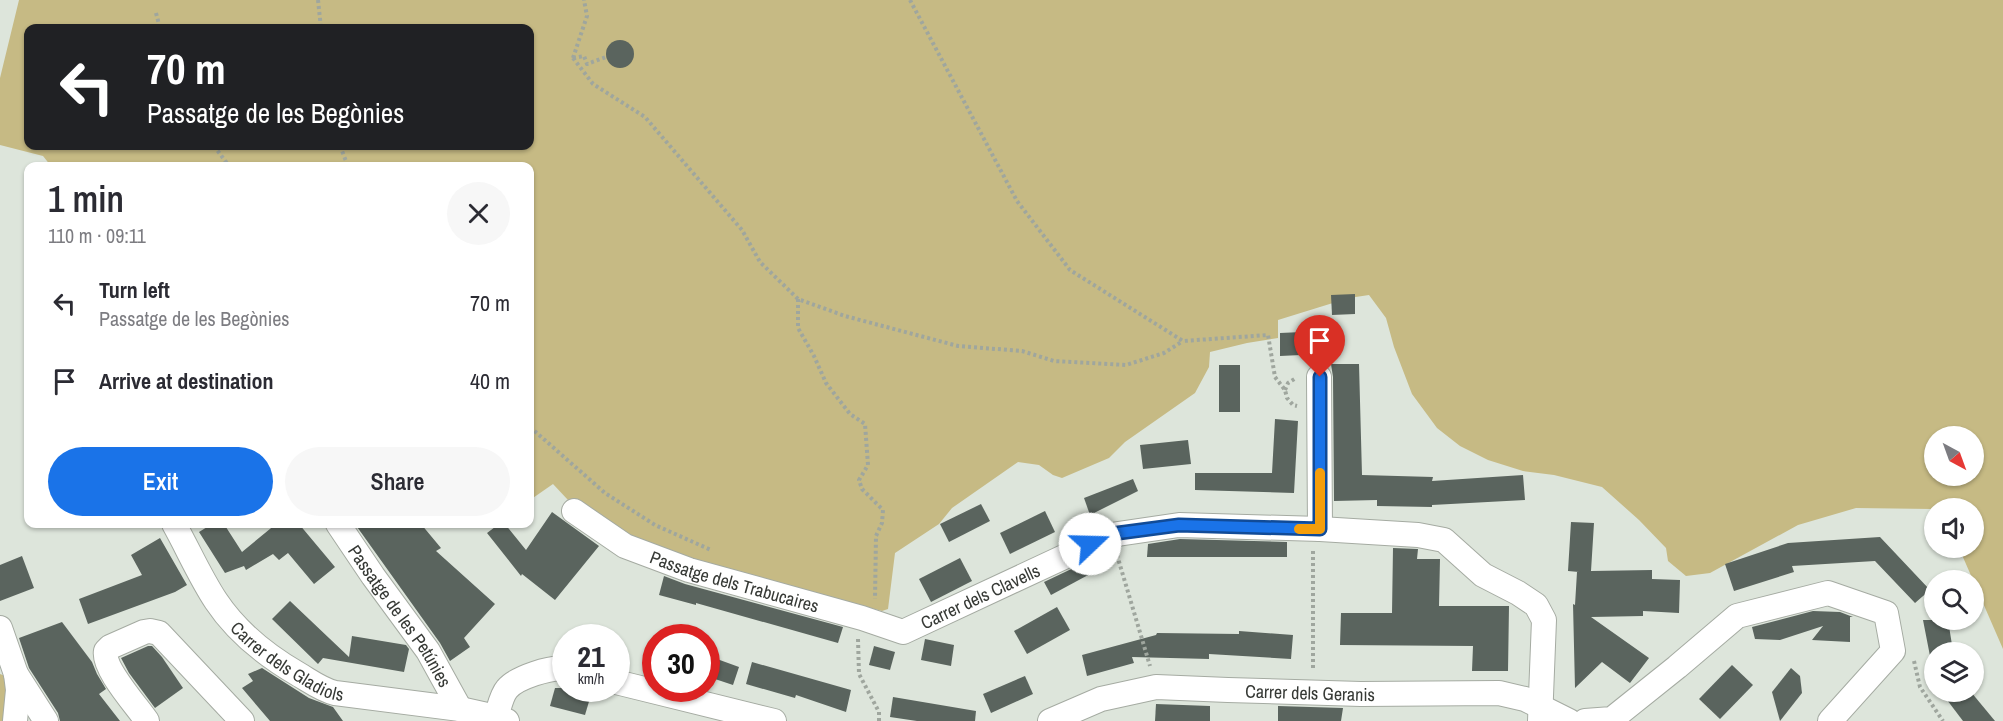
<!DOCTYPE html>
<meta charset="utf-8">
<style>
:root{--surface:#fff;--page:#f7f7f7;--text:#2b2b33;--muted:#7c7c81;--accent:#1a73e8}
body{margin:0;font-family:"Archivo Narrow",sans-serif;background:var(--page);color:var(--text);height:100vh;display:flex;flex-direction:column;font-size:22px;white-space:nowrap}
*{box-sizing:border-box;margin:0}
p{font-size:20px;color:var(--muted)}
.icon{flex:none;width:33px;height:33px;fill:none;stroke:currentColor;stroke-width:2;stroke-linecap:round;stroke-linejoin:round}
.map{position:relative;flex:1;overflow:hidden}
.sheet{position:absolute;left:24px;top:162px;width:510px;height:366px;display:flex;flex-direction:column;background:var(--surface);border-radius:12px;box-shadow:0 2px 4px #0004}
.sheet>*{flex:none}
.banner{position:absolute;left:24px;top:24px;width:510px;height:126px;border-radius:12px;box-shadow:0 2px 4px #0004;background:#202124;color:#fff;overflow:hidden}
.needle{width:39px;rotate:139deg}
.tools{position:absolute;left:1924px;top:426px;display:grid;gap:12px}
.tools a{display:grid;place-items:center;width:60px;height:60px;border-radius:50%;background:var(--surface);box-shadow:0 2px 4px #0004;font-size:30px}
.speed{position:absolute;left:552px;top:624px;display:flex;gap:12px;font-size:30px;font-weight:700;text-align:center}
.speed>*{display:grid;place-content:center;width:78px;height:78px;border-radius:50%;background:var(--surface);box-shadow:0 2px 4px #0004;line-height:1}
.speed small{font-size:15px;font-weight:400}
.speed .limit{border:9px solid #d22;background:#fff;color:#111}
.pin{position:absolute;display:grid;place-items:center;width:51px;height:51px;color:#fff;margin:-62px -26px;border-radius:50% 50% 50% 0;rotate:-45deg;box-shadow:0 0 6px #0007}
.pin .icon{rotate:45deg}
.me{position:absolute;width:66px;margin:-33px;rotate:69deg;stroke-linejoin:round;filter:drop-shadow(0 0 4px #0008)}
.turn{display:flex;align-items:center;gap:21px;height:126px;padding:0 24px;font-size:27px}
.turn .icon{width:78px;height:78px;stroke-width:2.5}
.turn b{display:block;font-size:42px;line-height:51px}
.round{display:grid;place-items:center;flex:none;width:63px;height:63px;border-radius:32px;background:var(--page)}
.headline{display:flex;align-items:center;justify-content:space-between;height:102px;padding:0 24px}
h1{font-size:36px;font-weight:600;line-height:45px}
.primary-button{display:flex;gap:12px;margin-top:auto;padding:12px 24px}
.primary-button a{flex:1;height:69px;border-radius:36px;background:var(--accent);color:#fff;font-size:24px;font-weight:600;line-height:69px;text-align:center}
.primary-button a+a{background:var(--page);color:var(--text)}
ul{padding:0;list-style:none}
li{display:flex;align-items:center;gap:18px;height:78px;padding:0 24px}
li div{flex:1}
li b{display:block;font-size:22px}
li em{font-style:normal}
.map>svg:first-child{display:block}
</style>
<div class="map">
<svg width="2003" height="721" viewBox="0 0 2003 721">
<rect width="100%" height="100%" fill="#dde5db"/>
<g fill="#c6ba84" fill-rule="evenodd">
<path d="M19,0H2003V649L1959,548H1974V508H1935V513L1932,509L1856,508L1798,525L1710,573L1686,576L1668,561L1666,548L1639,520L1602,487L1554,475L1523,471L1488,460L1460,446L1437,428L1412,394L1394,347L1386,318L1369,295L1349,298L1278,320V338L1247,343L1210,352L1209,367L1195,393L1125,442L1109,458L1062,478L1053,475L1039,465L1018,462L952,508L939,524L895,553L888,609L882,611L736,574L660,551L568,500L553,484L530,500V166H51L43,156L0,145V78ZM28,28H530V146H28ZM1935,436H1974V476H1935Z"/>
<polygon points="0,674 8,677 8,721 0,721"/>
</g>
<g fill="#5a645e">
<circle cx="620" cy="54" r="14"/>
<polygon points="1355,294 1355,314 1332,315 1331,295"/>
<polygon points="1302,332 1301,355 1280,356 1280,333"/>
<polygon points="1331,364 1359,364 1362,475 1433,477 1432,481 1523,475 1525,500 1432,505 1432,507 1377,506 1377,500 1334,501 1333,377"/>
<rect x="1219" y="365" width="21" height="47"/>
<polygon points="1275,419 1298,421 1294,493 1195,490 1195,473 1272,473"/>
<polygon points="1188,440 1191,464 1143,469 1140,445"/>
<polygon points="1133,479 1138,491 1090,515 1084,498"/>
<polygon points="981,504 990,521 949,542 940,524"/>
<polygon points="1045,511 1055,532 1010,554 1000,533"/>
<polygon points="552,512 599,546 555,600 522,574 521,576 487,533 499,524 505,524 526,550"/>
<polygon points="1571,522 1594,523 1591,571 1652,570 1652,579 1680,580 1679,613 1643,611 1643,616 1591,617 1649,658 1630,683 1602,662 1575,688 1573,604 1575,605 1577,572 1579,572 1568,571"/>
<polygon points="212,524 224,524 242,552 276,524 299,524 335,567 314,584 288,553 279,560 273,554 246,570 244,566 225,573 199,532"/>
<polygon points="355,524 421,524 441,548 436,551 495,604 464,638 470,647 450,661 440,643"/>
<polygon points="1880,537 1930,590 1915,603 1875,561 1792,566 1794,572 1734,591 1725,564 1788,543"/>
<polygon points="160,538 187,585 175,592 88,624 79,599 142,575 131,555"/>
<polygon points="1180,539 1287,542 1287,557 1147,557 1148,544"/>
<polygon points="1393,548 1418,549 1417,559 1440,559 1439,606 1509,606 1508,671 1472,671 1473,646 1340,645 1341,613 1392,613"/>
<polygon points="22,556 34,588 0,601 0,565"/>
<polygon points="960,558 972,581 931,602 919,579"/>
<polygon points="1084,563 1090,574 1051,595 1044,582"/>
<polygon points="664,576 685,584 843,627 838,643 696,603 696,605 659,595"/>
<polygon points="290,601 349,657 352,636 406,645 409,649 404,672 323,658 318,664 272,619"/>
<polygon points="1057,607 1070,630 1027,654 1014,631"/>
<polygon points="1813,611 1840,612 1853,617 1850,617 1850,642 1812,640 1823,626 1780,640 1755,639 1752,627"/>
<polygon points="1923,620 1948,620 1953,651 1935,652 1935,655 1930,656"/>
<polygon points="62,622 92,662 97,674 106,689 99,694 120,721 60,721 58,713 29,668 19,638"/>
<polygon points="1239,631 1293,635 1291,659 1209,654 1209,659 1132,657 1134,663 1087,676 1082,655 1156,635 1157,633 1239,634"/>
<polygon points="925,639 954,645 951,666 921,660"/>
<polygon points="148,646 152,646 162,657 183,688 155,708 129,673 121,658"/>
<polygon points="874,646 895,652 890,670 869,665"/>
<polygon points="706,655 739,667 733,685 706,676"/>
<polygon points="752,662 851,690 846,712 796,695 795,698 746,684"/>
<polygon points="1732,665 1753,685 1720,719 1699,699"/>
<polygon points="262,668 309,698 333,707 343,721 270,721 242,688 253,681 248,674"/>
<polygon points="1791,668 1800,676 1802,693 1780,721 1772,692"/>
<polygon points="1025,676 1033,694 991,713 983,694"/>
<polygon points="555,688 593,688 585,715 550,706"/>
<polygon points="1941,692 1971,692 1995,721 1963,721"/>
<polygon points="893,697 976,711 975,721 917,721 890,717"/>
<polygon points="1156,704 1210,706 1210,721 1155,721"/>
<polygon points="1278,706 1343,708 1341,721 1278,721"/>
</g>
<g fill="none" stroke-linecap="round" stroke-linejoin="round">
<g stroke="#a5aba2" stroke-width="26">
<g id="minor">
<polyline points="1319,377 1320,529"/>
<path id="s1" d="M574,511L625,546L689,570L862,618L903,632L1111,535L1179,525L1320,529L1418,535L1444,540L1483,575L1518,593L1536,605L1544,620L1540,721"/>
<path id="s2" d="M174,524C188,549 200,577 216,601C236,631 267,656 298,674C310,681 322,690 335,693L460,709L496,717L507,721"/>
<path id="s3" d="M338,524L373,576L428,651L460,709"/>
<polyline points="0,628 16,674 46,721"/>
<polyline points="616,682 774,721"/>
<path d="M496,717C499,709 501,696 507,689C516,678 551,666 566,669"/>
<polyline points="15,721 18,690 16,674"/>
<path d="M147,721C137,706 102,668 106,651L110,647L144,632L150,631L159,633L242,721"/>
<path id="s4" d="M1050,721L1101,699L1156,687L1228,690L1361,694L1499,693L1525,699L1569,721"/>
<polyline points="1585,721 1612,719 1677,667 1737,616 1828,593 1886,613 1893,651 1830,721"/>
</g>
</g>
<g stroke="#9fa69e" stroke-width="4" stroke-dasharray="3 3" stroke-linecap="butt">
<polyline points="318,0 321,28"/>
<polyline points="910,0 1017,201 1070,270 1183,341 1268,335 1275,377 1285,390 1287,398 1293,405 1297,406"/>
<polyline points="156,13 160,28"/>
<polyline points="573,58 593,84 645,117 742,230 760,262 798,299 845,316 958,346 1022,351 1054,361 1126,365 1164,353 1183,341"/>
<polyline points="573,58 587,16 584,0"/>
<polyline points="573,58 584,56 587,64 606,57"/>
<polyline points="214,146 229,166"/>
<polyline points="340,146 348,166"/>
<polyline points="798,299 798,328 814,356 826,383 850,414 865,424 868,465 859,480 862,489 883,510 882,523 876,536 875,599"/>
<polyline points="1285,390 1288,383 1296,378"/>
<polyline points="530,427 605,493 655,525 711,550"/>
<polyline points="1313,551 1313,669"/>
<polyline points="1117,555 1150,666"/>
<polyline points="858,639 859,674 879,712 879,721"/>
<polyline points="1914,661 1920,687 1943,721"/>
</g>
<use href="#minor" stroke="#fff" stroke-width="24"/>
</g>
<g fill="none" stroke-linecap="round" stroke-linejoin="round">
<g stroke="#114b97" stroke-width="15">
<polyline id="route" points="1090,544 1111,534 1179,525 1320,529 1320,377"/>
</g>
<use href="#route" stroke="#1a73e8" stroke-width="10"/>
<polyline stroke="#f59e0b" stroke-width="10" points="1299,529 1320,529 1320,473"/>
</g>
<g text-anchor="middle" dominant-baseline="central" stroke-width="6" stroke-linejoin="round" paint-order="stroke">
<g font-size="18" fill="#363935" stroke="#fff">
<text stroke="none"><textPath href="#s1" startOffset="177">Passatge dels Trabucaires</textPath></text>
<text stroke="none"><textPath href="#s1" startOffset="438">Carrer dels Clavells</textPath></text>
<text stroke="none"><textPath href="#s3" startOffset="111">Passatge de les Petúnies</textPath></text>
<text stroke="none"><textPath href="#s2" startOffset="183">Carrer dels Gladiols</textPath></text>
<text stroke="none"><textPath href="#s4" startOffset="266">Carrer dels Geranis</textPath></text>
</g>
</g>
</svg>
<div class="tools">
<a><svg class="needle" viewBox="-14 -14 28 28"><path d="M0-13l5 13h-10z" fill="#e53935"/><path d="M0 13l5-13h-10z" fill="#7c7c81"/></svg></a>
<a><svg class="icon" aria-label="sound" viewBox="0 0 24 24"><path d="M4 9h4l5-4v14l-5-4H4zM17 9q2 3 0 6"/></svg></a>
<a><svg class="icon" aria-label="search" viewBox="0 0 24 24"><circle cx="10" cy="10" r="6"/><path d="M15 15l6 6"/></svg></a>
<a><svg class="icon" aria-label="layers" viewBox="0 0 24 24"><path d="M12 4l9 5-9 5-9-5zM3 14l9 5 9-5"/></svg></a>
</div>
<div class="speed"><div>21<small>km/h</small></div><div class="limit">30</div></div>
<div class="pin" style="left:1320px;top:377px;background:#d93025"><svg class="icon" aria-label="arrive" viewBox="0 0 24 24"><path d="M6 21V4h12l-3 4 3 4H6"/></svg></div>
<svg class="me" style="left:1090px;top:544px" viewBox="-20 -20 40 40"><circle r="19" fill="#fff"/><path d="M0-13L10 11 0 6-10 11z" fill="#1a73e8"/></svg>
<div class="banner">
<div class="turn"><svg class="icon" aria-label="left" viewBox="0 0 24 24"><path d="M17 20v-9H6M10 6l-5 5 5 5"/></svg><div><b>70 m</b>Passatge de les Begònies</div></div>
</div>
<section class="sheet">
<div class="headline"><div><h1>1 min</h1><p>110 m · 09:11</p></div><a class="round"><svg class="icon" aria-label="close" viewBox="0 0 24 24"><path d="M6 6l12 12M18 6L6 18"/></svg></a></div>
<ul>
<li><svg class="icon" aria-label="left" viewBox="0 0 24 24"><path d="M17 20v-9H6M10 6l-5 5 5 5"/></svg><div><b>Turn left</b><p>Passatge de les Begònies</p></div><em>70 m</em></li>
<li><svg class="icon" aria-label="arrive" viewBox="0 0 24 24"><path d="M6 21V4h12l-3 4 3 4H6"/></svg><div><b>Arrive at destination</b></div><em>40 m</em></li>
</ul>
<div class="primary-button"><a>Exit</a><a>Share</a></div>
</section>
</div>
